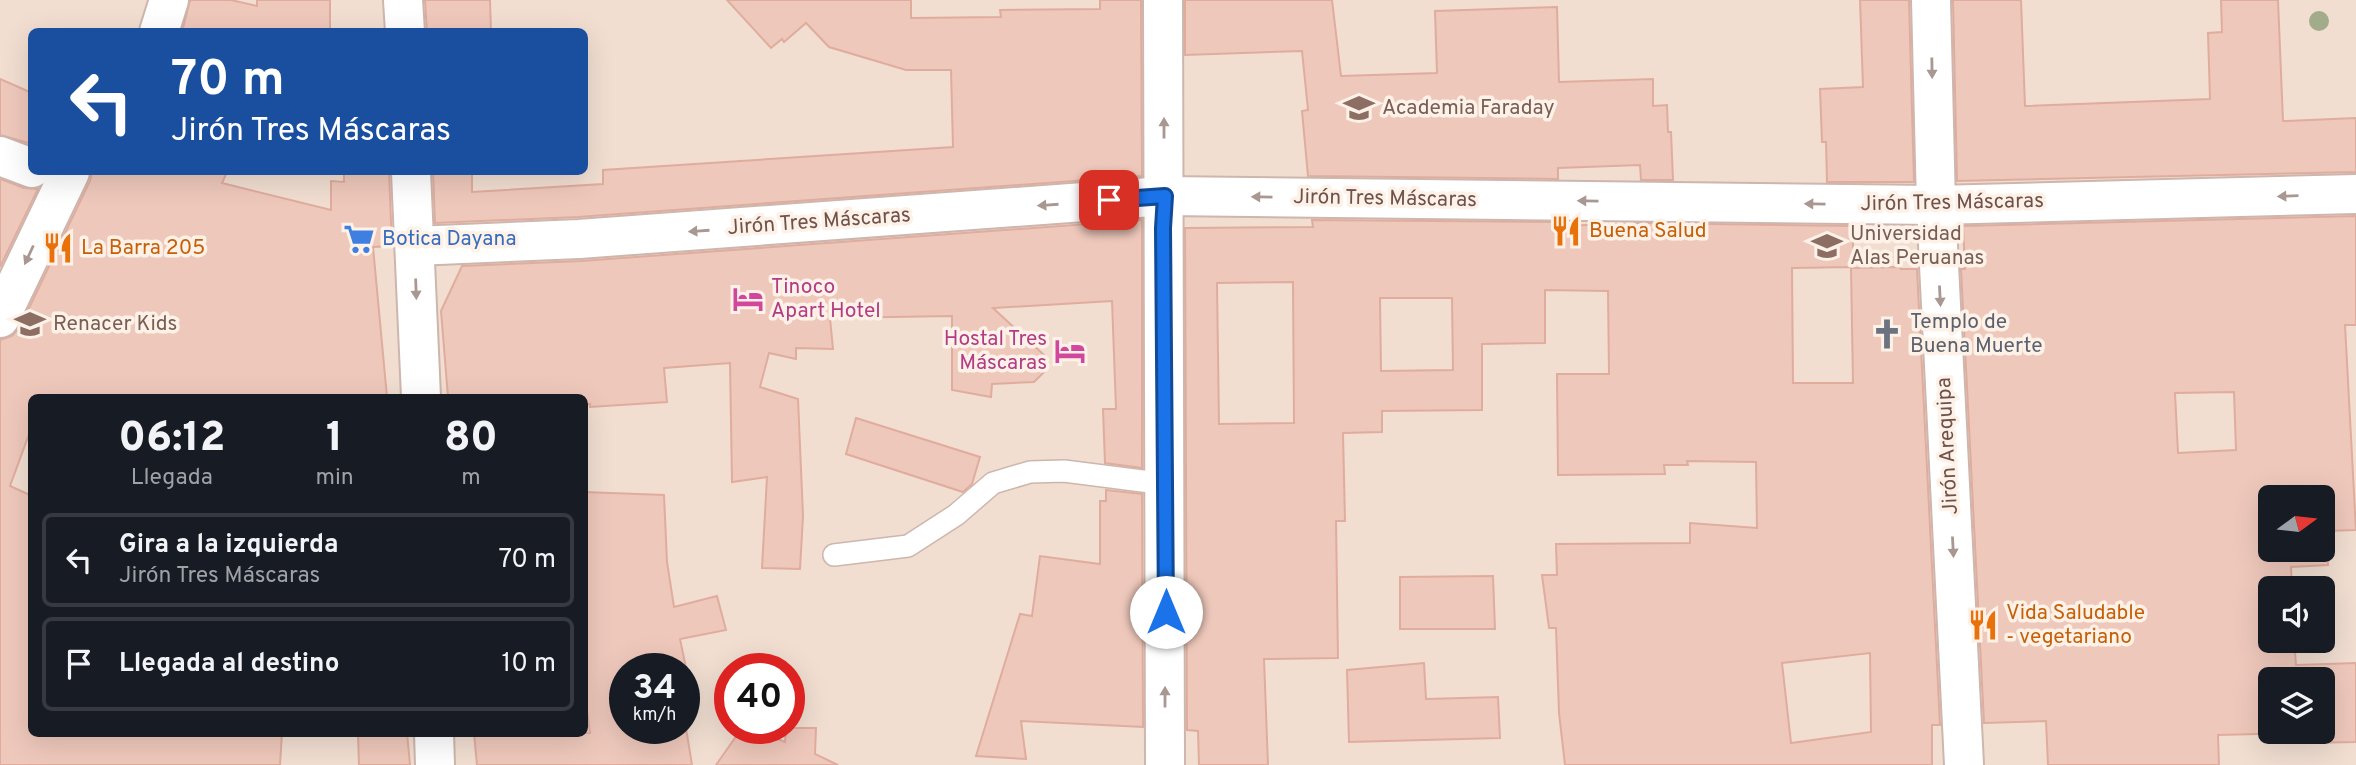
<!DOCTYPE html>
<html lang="es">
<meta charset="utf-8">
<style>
:root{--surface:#171b24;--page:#20242c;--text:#f1f3f6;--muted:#9ea1a6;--line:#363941}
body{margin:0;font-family:Overpass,sans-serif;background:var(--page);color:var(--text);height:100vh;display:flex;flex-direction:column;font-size:26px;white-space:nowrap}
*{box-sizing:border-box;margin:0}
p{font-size:23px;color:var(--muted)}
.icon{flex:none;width:38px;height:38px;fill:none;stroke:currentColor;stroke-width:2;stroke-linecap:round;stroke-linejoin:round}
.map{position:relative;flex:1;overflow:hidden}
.drawer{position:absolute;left:28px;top:394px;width:560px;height:343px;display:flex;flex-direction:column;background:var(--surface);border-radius:10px;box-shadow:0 7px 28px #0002}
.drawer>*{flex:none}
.banner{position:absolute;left:28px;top:28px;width:560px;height:147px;border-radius:10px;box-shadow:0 7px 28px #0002;background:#1a4fa0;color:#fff;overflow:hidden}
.needle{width:46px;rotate:75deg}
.controls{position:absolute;left:2258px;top:485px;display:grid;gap:14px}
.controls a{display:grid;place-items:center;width:77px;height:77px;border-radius:10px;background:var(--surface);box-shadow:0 7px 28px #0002;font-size:35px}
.speed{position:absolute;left:609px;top:653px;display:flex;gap:14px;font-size:35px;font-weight:700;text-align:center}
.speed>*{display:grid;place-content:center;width:91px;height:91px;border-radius:50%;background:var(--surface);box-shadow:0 7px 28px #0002;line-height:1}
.speed small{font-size:18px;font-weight:400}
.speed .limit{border:10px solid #d22;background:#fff;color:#111}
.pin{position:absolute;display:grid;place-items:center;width:60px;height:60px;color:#fff;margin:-30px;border-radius:14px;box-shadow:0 4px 10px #0006}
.me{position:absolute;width:77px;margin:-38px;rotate:0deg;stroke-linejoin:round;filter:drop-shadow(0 0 5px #0008)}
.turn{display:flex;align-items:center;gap:24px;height:147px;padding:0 28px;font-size:32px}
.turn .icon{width:91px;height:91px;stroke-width:2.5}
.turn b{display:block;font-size:49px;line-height:60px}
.eta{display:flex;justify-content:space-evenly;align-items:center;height:119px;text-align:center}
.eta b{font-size:42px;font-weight:800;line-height:49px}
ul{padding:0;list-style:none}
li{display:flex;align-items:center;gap:21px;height:94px;margin:0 14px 10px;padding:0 14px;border:4px solid var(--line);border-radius:10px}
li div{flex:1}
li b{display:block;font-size:26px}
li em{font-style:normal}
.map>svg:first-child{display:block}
</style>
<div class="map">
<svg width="2356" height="765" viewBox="0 0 2356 765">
<rect width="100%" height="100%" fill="#faede2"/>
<path fill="#f1ded1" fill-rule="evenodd" d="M0,0H2356V765H0ZM32,32H584V172H32ZM32,397H584V733H32ZM2270,497H2322V550H2270ZM2270,588H2322V640H2270ZM625,668H684V728H625ZM730,668H789V728H730ZM2270,679H2322V732H2270Z"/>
<g fill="#eec8bb" stroke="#e0ac9d" stroke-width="2" fill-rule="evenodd">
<polygon points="190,0 231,0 257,6 257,0 330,0 330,32 182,32"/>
<polygon points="425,0 490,0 491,32 427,32"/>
<polygon points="727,0 911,0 911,18 1001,17 1000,10 1100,9 1100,0 1141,0 1142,176 578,217 435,223 433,172 472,172 472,192 603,184 603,170 953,147 951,70 906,70 829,47 806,23 784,42 782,39 771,48"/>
<polygon points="1185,0 1332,0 1341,76 1437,73 1435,11 1557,7 1559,82 1653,79 1653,106 1667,105 1668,132 1671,132 1673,180 1641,180 1640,165 1558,168 1558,179 1308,176 1302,111 1308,110 1302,51 1185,55"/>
<polygon points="1860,0 1909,0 1914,182 1827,182 1826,142 1822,142 1820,89 1863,87"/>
<polygon points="1953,0 2021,0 2025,106 2210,99 2208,33 2222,32 2221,0 2278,0 2283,121 2356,118 2356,172 1957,181"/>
<polygon points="0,79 32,93 32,144 0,135"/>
<polygon points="92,172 227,172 222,183 331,210 331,181 344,182 344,172 389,172 392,246 373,247 387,397 32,397 32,426 10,486 32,496 32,733 282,733 280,765 0,765 0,340 12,336 20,327 90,181"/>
<polygon points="0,179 24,188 38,189 0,267"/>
<path d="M2356,216V325H2345L2356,530L2326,531L2328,565L2291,567L2292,588H2270V640H2294L2296,665L2356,663V742L2303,743V733L2218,735L2219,765H2048L2046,721L1984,723L1961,269H1965L1963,226ZM2234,392L2236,450L2178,453L2175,393ZM2270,497H2322V550H2270ZM2270,679H2322V732H2270Z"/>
<polygon points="1142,220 1142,468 1105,463 1103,409 1116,409 1112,301 993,308 1044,355 1045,371 1034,382 992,384 991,397 952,390 952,316 830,318 833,349 796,348 796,359 769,353 760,387 798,399 803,516 800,569 762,568 767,477 732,482 730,363 664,368 667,402 590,407 590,404 584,405 584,397 448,397 441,311 462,266 581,261"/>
<path d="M1312,220L1560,222V226L1643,223L1853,226V267L1792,268L1793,383H1853L1851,268L1900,267L1901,269H1917L1940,725H1932V765H1565L1559,713L1556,628H1549L1542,575H1557L1556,544L1690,543V523L1757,528L1756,462L1687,461L1688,465H1664L1665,474L1558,475L1557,374H1609L1608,291L1545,290V343L1482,344V410L1382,411V432L1343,433L1345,521H1336L1338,658L1264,659L1268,765H1199L1198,731L1187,730L1185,228L1313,227ZM1293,282L1294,423L1219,424L1217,283ZM1380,298H1452L1453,370L1381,371ZM1870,653L1871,732L1791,743L1782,663Z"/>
<polygon points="856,418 980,457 972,484 963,492 846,454"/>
<polygon points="1106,490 1142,494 1143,727 1021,721 1026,759 976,756 1020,614 1032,616 1040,556 1100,564 1100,501 1106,501"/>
<polygon points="584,492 664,495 667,562 674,607 717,596 726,630 680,639 686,668 625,668 625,728 686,728 692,765 477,765 474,733 590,733 584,690"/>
<polygon points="1493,576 1495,629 1400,629 1400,577"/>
<polygon points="1424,663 1426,699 1498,697 1500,738 1349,742 1347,670"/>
<polygon points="742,728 751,728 785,742 786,728 816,728 815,754 838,765 716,765"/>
<polygon points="358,733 407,733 410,765 359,765"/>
</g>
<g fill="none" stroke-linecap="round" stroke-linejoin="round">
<g stroke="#cdb6ad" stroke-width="24">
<polyline id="service" points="834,555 908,546 956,515 993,483 1030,472 1064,471 1166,484"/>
</g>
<g stroke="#cdb6ad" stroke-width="42">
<g id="minor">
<polyline points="403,0 405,32"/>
<polyline points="1931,0 1936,205 1964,765"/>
<polyline points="159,32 169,0"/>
<polyline points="0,156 32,168"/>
<polyline points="411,172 421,397"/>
<polyline points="415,246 579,239 1165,196 1936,205 2356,194"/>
<polyline points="0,318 70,172"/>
<polyline points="434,733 435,765"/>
</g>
</g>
<g stroke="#cdb6ad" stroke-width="42">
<polyline id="tertiary" points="1163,0 1165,765"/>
</g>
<use href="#service" stroke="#fff" stroke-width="21"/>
<use href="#minor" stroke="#fff" stroke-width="38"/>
<use href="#tertiary" stroke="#fff" stroke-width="38"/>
</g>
<circle fill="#a2ac8b" cx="2319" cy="21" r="10"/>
<defs><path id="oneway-solid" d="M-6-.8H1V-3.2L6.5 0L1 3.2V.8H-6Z" transform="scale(1.75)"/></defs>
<g fill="#a99792">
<use href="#oneway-solid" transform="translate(1932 68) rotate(89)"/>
<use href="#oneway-solid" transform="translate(1164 128) rotate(-90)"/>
<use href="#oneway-solid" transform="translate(2288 196) rotate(178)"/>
<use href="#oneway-solid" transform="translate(1262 197) rotate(-179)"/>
<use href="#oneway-solid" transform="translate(1588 201) rotate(-179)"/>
<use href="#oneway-solid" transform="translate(1815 204) rotate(-179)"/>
<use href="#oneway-solid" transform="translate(1048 205) rotate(176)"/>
<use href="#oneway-solid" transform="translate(699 231) rotate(176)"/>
<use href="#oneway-solid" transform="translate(29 255) rotate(115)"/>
<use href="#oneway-solid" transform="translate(416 289) rotate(88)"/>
<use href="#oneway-solid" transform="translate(1940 296) rotate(87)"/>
<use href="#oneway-solid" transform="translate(1953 547) rotate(87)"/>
<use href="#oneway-solid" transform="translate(1165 697) rotate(-90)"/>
</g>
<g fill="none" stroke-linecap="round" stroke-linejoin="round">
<g stroke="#114b97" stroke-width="18">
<polyline id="route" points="1109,200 1165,196 1163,228 1166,612"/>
</g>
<use href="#route" stroke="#1a73e8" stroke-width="12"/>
</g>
<defs>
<g id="school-bare" transform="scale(2.415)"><path d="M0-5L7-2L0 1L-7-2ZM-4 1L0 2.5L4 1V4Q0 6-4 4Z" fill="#8d6e63" stroke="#fef2e8" stroke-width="2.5" paint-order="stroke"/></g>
<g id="restaurant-bare" transform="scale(2.415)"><path d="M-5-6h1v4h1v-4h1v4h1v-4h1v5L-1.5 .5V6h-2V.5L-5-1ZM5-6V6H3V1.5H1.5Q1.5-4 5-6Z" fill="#e8710a" stroke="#fef2e8" stroke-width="2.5" paint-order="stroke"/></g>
<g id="supermarket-bare" transform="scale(2.415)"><path d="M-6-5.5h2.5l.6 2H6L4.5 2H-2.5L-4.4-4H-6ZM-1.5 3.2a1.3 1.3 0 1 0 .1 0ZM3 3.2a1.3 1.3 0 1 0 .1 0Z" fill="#3f7fe0" stroke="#fef2e8" stroke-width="2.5" paint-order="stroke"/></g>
<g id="university-bare" transform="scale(2.415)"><path d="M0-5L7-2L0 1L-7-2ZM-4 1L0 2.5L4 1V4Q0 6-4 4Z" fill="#8d6e63" stroke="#fef2e8" stroke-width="2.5" paint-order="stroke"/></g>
<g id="hotel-bare" transform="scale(2.415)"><path d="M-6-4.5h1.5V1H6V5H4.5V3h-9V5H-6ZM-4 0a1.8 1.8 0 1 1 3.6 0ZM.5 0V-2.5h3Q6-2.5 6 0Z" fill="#d1479c" stroke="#fef2e8" stroke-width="2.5" paint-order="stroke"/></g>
<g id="church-bare" transform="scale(2.415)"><path d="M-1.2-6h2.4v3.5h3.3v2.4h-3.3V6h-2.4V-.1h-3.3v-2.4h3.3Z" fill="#6b7280" stroke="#fef2e8" stroke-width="2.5" paint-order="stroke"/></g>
</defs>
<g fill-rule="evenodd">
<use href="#school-bare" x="1359" y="108"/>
<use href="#restaurant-bare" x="1566" y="231"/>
<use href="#supermarket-bare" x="359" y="239"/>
<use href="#university-bare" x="1827" y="246"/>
<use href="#restaurant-bare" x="58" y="248"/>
<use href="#hotel-bare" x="748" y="299"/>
<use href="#school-bare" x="30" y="324"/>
<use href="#church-bare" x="1887" y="334"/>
<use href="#hotel-bare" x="1070" y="351"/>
<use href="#restaurant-bare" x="1983" y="625"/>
</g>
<g text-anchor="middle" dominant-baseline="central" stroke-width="7" stroke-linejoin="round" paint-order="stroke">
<g font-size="21" fill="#785e54" stroke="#fef2e8" text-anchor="start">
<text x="1382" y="108">Academia Faraday</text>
<text x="1850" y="234">Universidad<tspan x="1850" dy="24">Alas Peruanas</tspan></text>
<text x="53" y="324">Renacer Kids</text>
</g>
<g font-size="21" fill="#70524a" stroke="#fef2e8">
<text transform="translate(1385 199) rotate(1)">Jirón Tres Máscaras</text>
<text transform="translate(1952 203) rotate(-1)">Jirón Tres Máscaras</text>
<text transform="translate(819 222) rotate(-4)">Jirón Tres Máscaras</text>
<text transform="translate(1948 446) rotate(-93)">Jirón Arequipa</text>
</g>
<g font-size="21" fill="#c56008" stroke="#fef2e8" text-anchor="start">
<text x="1589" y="231">Buena Salud</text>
<text x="81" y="248">La Barra 205</text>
<text x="2006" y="613">Vida Saludable<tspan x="2006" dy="24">- vegetariano</tspan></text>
</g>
<g font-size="21" fill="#366cbe" stroke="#fef2e8" text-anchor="start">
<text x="382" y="239">Botica Dayana</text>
</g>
<g font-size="21" fill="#b23c85" stroke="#fef2e8" text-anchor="start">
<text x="771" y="287">Tinoco<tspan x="771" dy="24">Apart Hotel</tspan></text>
<text x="1047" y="339" text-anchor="end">Hostal Tres<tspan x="1047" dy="24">Máscaras</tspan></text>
</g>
<g font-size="21" fill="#5b616d" stroke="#fef2e8" text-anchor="start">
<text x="1910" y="322">Templo de<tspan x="1910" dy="24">Buena Muerte</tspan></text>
</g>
</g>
</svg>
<div class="controls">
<a><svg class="needle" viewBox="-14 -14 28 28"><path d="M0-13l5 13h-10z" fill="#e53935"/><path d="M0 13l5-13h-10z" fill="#9ea1a6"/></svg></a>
<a><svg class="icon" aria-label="sound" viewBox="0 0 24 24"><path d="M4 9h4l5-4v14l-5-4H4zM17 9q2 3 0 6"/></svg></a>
<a><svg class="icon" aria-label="layers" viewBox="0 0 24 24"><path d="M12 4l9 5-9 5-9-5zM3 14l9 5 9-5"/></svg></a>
</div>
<div class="speed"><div>34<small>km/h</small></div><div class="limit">40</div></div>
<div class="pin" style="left:1109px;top:200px;background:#d93025"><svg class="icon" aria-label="arrive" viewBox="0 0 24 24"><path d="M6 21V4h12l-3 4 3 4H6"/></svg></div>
<svg class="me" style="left:1166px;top:612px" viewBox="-20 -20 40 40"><circle r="19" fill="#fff"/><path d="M0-13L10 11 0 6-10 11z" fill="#1a73e8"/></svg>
<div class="banner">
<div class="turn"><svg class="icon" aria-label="left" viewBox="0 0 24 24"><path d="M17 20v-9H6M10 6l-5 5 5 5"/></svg><div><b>70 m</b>Jirón Tres Máscaras</div></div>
</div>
<section class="drawer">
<div class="eta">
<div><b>06:12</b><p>Llegada</p></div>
<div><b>1</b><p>min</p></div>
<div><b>80</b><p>m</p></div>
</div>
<ul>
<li><svg class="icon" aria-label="left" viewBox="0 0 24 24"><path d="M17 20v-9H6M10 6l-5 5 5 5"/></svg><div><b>Gira a la izquierda</b><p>Jirón Tres Máscaras</p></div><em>70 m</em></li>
<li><svg class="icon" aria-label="arrive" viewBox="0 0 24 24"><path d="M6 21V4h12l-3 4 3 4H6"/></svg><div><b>Llegada al destino</b></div><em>10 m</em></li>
</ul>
</section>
</div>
